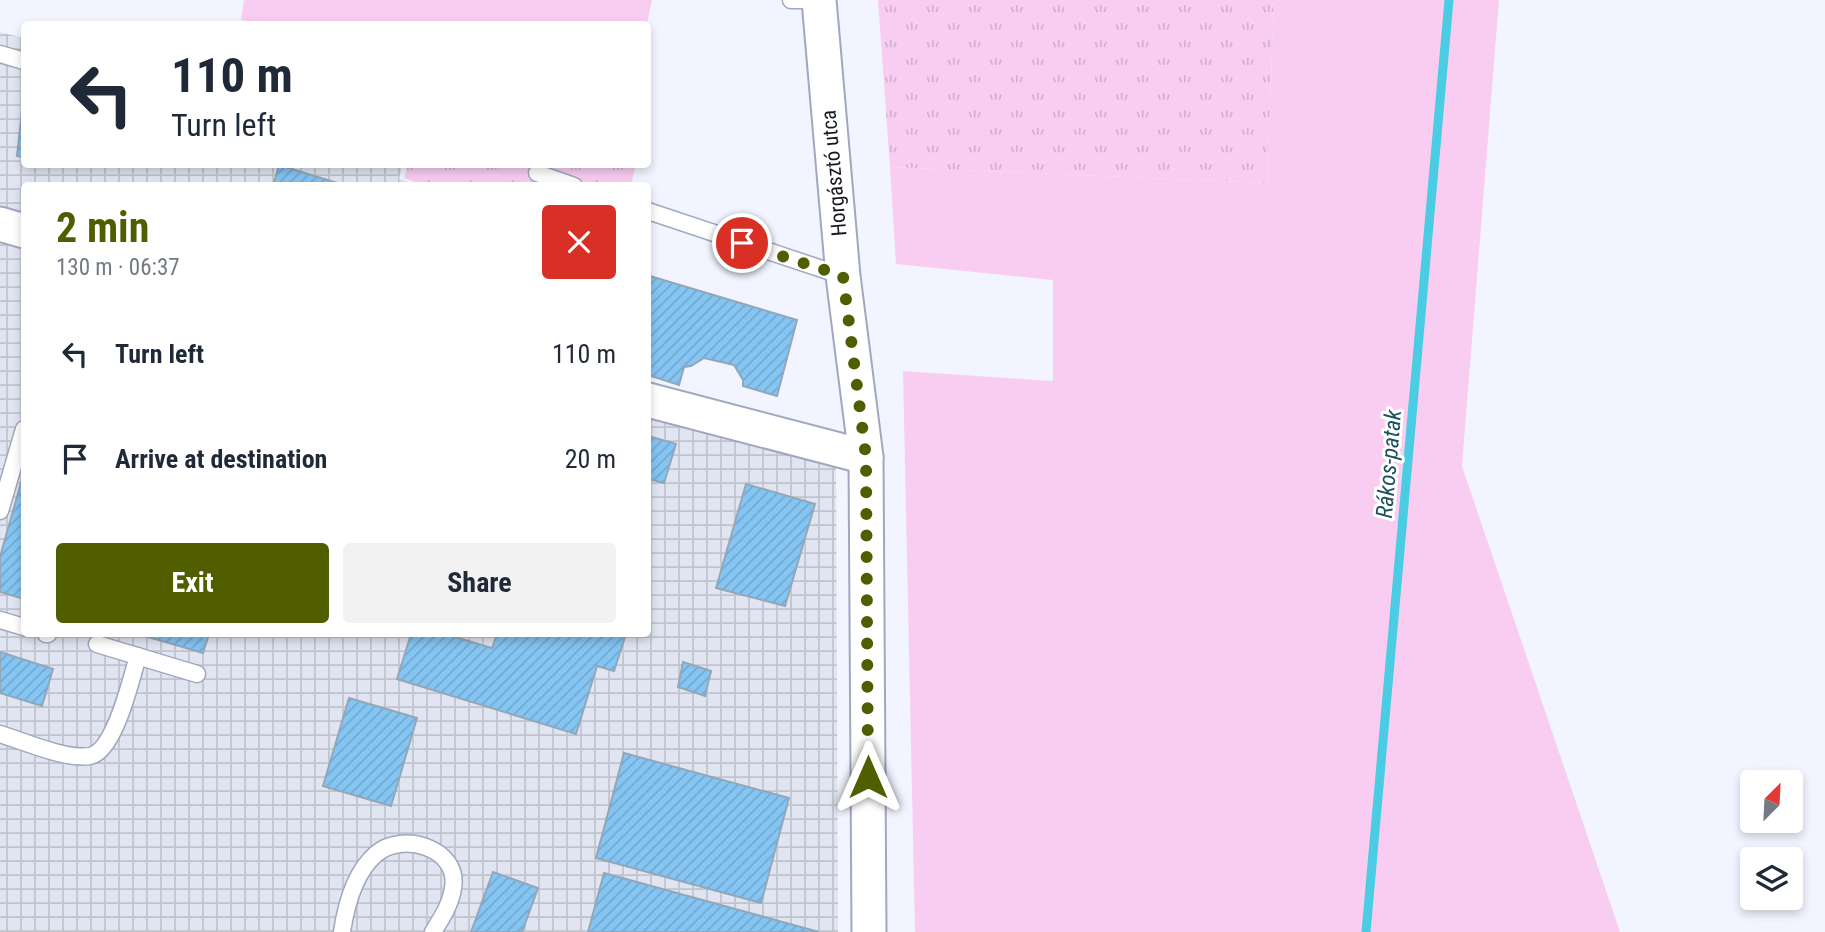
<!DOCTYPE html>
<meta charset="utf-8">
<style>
:root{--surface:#fff;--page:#f2f2f3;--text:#1f2937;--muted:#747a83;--accent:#505e00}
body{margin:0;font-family:"Roboto Condensed",sans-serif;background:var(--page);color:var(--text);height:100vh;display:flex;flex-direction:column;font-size:26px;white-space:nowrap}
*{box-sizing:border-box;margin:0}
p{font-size:23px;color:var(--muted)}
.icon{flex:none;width:38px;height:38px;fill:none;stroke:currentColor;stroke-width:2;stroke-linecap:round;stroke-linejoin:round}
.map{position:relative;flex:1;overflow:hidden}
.sheet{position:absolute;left:21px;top:182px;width:630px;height:455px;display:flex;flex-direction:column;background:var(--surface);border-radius:7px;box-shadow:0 4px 10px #0003}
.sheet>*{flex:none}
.banner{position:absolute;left:21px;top:21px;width:630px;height:147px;border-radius:7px;box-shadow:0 4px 10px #0003;background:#fff;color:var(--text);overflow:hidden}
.needle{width:46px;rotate:24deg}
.fabs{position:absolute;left:1740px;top:770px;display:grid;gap:14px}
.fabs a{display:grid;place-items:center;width:63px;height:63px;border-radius:7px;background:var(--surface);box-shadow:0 4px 10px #0003;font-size:35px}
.pin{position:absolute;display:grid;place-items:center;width:60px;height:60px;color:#fff;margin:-30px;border:4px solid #fff;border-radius:50%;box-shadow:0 2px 7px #0007}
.me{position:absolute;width:77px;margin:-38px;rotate:0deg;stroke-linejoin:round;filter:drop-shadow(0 0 5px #0008)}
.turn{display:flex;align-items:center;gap:24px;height:147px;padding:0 35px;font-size:32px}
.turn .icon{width:91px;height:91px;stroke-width:2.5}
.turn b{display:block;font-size:49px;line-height:60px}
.round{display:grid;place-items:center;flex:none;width:74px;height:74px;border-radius:7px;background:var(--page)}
.summary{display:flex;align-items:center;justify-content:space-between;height:119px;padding:0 35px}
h1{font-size:42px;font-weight:700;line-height:52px;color:var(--accent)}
.button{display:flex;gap:14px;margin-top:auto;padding:14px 35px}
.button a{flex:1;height:80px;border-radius:7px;background:var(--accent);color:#fff;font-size:28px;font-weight:700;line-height:80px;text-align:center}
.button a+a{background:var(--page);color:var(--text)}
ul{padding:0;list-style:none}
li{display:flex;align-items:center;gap:21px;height:105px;padding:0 35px}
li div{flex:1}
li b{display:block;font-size:26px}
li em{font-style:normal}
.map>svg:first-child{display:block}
</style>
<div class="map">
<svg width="1825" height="932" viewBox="0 0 1825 932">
<defs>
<pattern id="industrial-grid" width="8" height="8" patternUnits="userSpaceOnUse" patternTransform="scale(1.75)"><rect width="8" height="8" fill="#e1e5f1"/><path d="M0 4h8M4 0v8" fill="none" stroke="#c0c4ce"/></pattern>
<pattern id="park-tufts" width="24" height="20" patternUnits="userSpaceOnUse" patternTransform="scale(1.75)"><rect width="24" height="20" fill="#f9cdf2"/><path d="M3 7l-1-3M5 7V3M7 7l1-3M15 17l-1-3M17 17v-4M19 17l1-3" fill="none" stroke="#d5afcf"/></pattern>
<pattern id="building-hatch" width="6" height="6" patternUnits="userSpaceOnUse" patternTransform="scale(1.75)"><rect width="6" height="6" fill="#85c5f3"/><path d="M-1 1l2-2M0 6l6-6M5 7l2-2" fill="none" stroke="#72a9d0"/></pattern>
</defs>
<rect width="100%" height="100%" fill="#f2f5ff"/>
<polygon fill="url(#industrial-grid)" points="0,32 24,38 24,164 403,165 399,179 419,185 24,186 24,634 648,634 648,385 836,456 838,932 0,932"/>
<g fill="#f9cdf2">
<polygon points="244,0 652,0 647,24 267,24 241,20"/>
<polygon points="1274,0 1499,0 1462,466 1620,932 915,932 903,371 1053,381 1053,280 896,264 890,167 1267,183"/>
</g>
<g fill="url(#park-tufts)">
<polygon points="878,0 1274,0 1267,183 890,167"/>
<polygon points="408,165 636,165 631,185 427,186 404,178"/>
</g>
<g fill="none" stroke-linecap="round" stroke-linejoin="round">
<polyline stroke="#4acde2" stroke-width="9" points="1366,932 1449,0"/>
</g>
<g fill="url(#building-hatch)" stroke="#92a8b8" stroke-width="2">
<polygon points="22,111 24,111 24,157 17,156"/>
<polygon points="279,165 347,186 273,186"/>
<polygon points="650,276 797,320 777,396 743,386 743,380 734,365 704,358 691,366 684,367 679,385 648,375 648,284"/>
<polygon points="648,436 676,444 664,483 648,479"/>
<polygon points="24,472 24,599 0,592 0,557"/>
<polygon points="746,484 815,504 785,606 716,588"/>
<polygon points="138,634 209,634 203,653"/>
<polygon points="411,634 445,634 492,648 497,634 614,634 625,637 614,671 597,666 576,734 397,679"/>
<polygon points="0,652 53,669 42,706 0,693"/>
<polygon points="683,662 711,671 705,696 678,687"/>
<polygon points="349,698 417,718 391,806 323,786"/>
<polygon points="624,753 789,798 761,903 596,858"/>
<polygon points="493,872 538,888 522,932 471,932"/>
<polygon points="604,873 819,932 588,932"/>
</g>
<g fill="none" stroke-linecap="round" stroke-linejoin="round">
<g stroke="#a0a8bf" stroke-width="19">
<g id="service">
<polyline points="791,0 808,0"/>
<polyline points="0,54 24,61"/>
<polyline points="537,173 574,186"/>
<polyline points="648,211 843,276"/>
<polyline points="0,511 24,429"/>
<polyline points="0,620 24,627"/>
<polyline points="46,634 48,634"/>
<polyline points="97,644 197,674"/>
<path d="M0,734C23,741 66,760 90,756C115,751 131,679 138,656"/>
<path d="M342,932C346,905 354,873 376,854C402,831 460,848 453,888C451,904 441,919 433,932"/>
</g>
</g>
<g stroke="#a0a8bf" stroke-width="37">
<g id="minor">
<polyline points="819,0 843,276 866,457 869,932"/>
<polyline points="0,224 24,231"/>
<polyline points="648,400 866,457"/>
</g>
</g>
<use href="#service" stroke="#fff" stroke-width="16"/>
<use href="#minor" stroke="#fff" stroke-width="33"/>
</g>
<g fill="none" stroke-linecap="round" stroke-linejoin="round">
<polyline stroke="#505e00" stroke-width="12" stroke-dasharray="0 21.6" points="742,243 843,276 866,457 868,777"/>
</g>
<g text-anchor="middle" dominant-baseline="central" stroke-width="6" stroke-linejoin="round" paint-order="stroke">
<g font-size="21" fill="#161921" stroke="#fff">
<text transform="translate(834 173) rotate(-95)">Horgásztó utca</text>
</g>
<g font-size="23" font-style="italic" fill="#1c535c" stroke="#fff">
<text transform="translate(1389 464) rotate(-85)">Rákos-patak</text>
</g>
</g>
</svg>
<div class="fabs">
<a><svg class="needle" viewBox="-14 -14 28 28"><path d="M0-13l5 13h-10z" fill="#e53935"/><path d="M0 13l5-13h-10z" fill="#747a83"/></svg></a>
<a><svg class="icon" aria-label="layers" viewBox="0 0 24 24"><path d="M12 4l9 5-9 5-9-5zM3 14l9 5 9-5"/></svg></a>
</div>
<div class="pin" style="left:742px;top:243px;background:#d93025"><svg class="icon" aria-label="arrive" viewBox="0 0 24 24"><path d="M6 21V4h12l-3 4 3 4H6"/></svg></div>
<svg class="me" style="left:868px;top:777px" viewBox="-20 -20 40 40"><path d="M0-17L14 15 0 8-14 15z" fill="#505e00" stroke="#fff" stroke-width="4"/></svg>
<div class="banner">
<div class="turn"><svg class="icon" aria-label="left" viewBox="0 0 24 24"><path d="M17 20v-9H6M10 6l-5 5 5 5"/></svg><div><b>110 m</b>Turn left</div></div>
</div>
<section class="sheet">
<div class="summary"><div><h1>2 min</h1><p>130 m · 06:37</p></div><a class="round" style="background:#d93025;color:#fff"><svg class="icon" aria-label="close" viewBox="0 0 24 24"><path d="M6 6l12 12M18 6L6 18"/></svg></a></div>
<ul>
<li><svg class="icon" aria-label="left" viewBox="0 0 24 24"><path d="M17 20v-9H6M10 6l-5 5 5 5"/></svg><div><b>Turn left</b></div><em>110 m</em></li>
<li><svg class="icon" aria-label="arrive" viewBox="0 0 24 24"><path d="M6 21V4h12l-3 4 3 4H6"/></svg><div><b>Arrive at destination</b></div><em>20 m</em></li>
</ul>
<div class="button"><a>Exit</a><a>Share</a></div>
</section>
</div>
